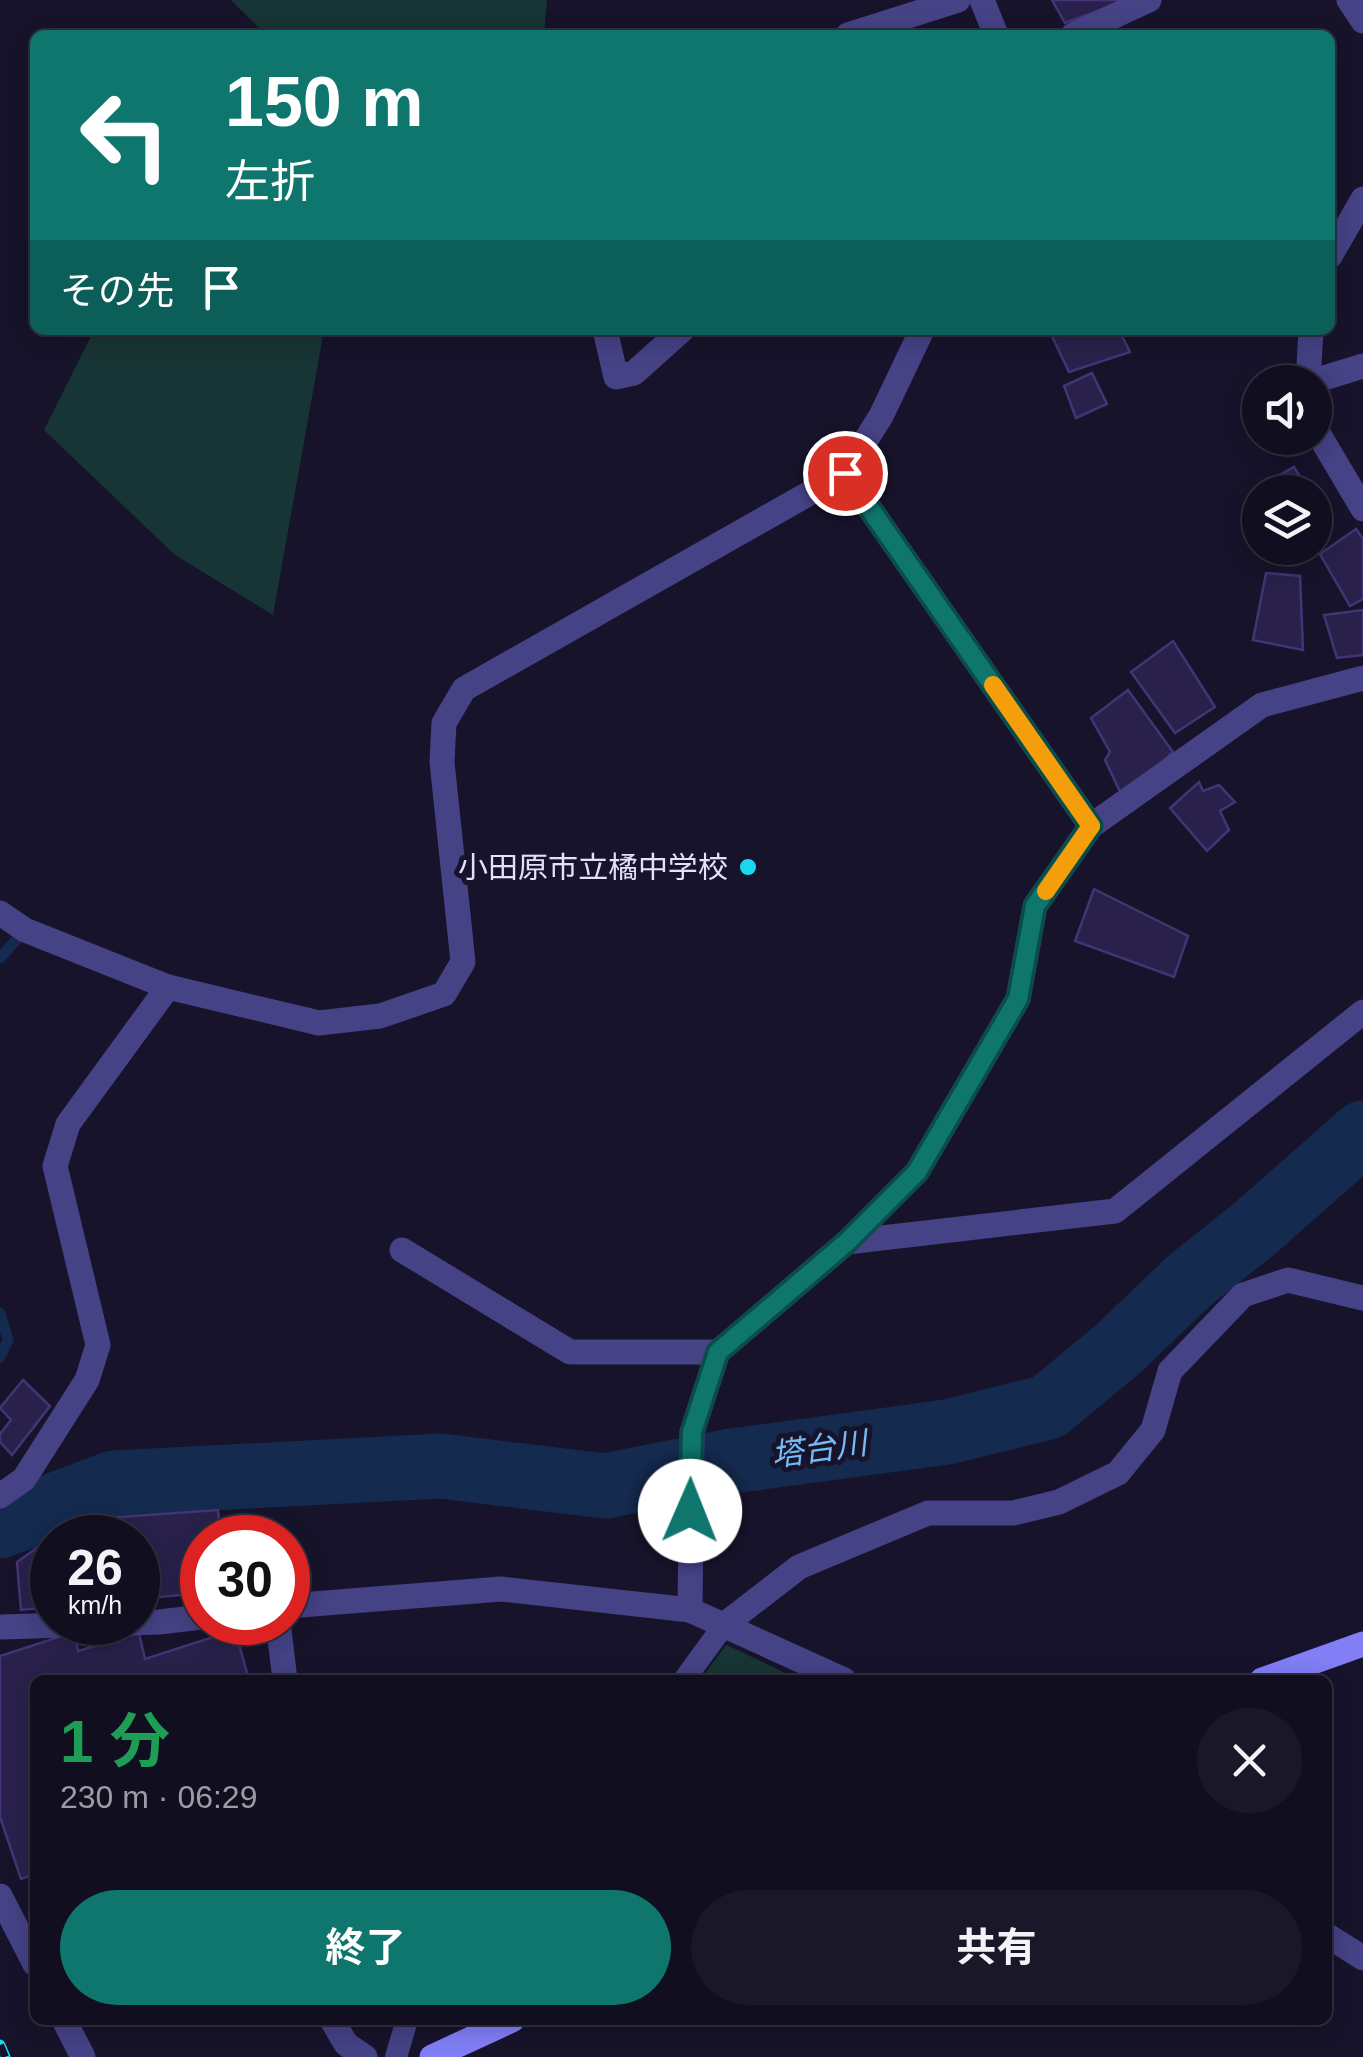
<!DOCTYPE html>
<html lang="ja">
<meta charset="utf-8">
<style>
:root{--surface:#110e20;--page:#1a1729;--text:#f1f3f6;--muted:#9c9ca5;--line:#302e3e;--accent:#0f766e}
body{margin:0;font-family:Arial,"Noto Sans JP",sans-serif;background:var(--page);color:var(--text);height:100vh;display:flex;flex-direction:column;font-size:38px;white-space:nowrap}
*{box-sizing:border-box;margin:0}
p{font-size:32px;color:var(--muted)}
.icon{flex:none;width:55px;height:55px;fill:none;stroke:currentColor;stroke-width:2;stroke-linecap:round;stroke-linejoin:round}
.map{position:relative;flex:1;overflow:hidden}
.details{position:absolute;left:30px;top:1675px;width:1302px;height:350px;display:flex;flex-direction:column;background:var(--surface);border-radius:15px;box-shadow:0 5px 25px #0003,0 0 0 2px var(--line)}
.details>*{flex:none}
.banner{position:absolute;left:30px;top:30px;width:1305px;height:305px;border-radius:15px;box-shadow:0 5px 25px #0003,0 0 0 2px var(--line);background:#0f766e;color:#fff;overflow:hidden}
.buttons{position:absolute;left:1242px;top:365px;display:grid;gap:20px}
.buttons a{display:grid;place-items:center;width:90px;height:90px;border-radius:50%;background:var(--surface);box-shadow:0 5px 25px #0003,0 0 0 2px var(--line);font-size:50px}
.speed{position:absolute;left:30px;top:1515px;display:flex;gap:20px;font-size:50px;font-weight:700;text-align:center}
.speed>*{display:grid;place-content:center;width:130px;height:130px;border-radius:50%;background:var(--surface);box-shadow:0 5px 25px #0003,0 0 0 2px var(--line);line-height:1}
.speed small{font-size:25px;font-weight:400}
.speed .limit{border:15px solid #d22;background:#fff;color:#111}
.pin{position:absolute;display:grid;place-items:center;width:85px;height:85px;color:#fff;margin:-42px;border:5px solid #fff;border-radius:50%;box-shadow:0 2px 10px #0007}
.me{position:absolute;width:110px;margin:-55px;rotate:1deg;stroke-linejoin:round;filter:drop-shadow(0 0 8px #0008)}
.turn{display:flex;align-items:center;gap:35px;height:210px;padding:0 30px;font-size:45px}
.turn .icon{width:130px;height:130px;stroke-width:2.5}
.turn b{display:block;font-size:70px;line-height:85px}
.then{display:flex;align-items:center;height:95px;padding:0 30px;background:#0003;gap:20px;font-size:38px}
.round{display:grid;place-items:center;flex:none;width:105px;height:105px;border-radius:52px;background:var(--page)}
.headline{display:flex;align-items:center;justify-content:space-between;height:170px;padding:0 30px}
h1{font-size:60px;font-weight:700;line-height:75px;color:#1e9e55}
.cta{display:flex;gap:20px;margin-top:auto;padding:20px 30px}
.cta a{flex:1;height:115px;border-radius:60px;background:var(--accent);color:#fff;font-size:40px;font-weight:700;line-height:115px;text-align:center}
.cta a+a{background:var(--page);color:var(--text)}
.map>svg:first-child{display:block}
</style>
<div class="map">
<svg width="1363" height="2057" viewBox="0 0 1363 2057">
<rect width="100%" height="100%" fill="#17132b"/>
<g fill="#173534">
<polygon points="231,0 547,0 544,35 266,35"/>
<polygon points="94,330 324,330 273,615 175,555 44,430"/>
<polygon points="726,1645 727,1645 800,1680 700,1680"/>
</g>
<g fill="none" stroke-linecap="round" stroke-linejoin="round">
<g stroke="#142a4f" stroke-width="11">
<polyline points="0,958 25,930"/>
<polyline points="0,1313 8,1340 0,1357"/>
</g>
<polyline stroke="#142a4f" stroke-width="65" points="0,1526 114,1483 441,1466 605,1486 732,1461 947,1432 1048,1407 1118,1349 1189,1281 1253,1230 1363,1133"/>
</g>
<g fill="#29214b" stroke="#413575" stroke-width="2.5">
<polygon points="1052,0 1127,0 1065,23"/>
<polygon points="1049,330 1119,330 1130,352 1069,372"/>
<polygon points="1092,373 1107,404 1076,418 1064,386"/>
<polygon points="1294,467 1309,492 1272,492 1274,491 1269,481"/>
<polygon points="1356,529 1363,539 1363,599 1350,606 1320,554"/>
<polygon points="1266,573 1300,576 1303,650 1253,640"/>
<polygon points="1363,610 1363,655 1337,658 1324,615"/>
<polygon points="1173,641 1215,707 1175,733 1131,672"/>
<polygon points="1128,690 1173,752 1123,798 1105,760 1110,752 1091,718"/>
<polygon points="1199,782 1203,791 1219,785 1235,802 1220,811 1229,830 1207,851 1170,808"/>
<polygon points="1094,889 1188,936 1174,977 1075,941"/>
<polygon points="23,1380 50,1406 12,1455 0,1442 0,1434 11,1420 0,1408"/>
<polygon points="218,1510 221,1538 202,1538 202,1593 138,1599 138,1538 52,1538 52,1607 21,1610 17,1562 76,1520"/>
<polygon points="235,1630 249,1680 35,1680 35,1874 21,1879 0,1817 0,1656 74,1632 78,1651 139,1633 145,1659"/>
</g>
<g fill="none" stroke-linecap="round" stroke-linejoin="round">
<g stroke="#454286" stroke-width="22">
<polyline points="684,1680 724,1625"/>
<polyline points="396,2057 407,2020"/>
</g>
<g stroke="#454286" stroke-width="25">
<polyline points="982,0 996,35"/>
<polyline points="1349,0 1363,21"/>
<polyline points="848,35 958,0"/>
<polyline points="1073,35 1149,0"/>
<polyline points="1330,256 1363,199"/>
<polyline points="605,330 616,377 634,373 682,330"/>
<polyline points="1308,382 1311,330"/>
<polyline points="1315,428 1363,509"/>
<polyline points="845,473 1091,826"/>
<polyline points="0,913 25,930 168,987 319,1023 380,1016 444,994 463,962 442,762 444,723 464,689 845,473 881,416 922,330"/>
<polyline points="847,1242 1115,1211 1363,1012"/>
<polyline points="402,1250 570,1352 718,1352"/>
<polyline points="0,1496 24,1479 87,1380 98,1345 55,1166 68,1124 168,987"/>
<polyline points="288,1606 501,1589 690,1610"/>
<polyline points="278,1622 285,1680"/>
<polyline points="724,1625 799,1567 928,1513 1013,1513 1059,1502 1118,1473 1153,1430 1170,1371 1243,1295 1288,1280 1363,1298"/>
<polyline points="2,1627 159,1622 202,1617"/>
<polyline points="844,1680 690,1610 692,1432 718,1352 847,1242 917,1172 1018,999 1035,906 1091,826 1262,705 1363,678"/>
<polyline points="0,1896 35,1964"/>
<polyline points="1328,1936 1363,1958"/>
<polyline points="64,2020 83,2057"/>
<polyline points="332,2020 346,2044 365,2057"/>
</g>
<polyline stroke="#454286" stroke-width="25" points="1311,382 1363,366"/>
<g stroke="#817ef6" stroke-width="25">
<polyline points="1262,1680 1363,1644"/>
<polyline points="432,2057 512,2020"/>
</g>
<g stroke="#1ad9ef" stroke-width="11">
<polyline id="rail" points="0,2045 5,2057"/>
</g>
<use href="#rail" stroke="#17132b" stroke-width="8" stroke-dasharray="22" stroke-linecap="butt"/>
</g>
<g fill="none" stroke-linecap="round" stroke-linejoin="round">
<g stroke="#0a4d48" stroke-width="25">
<polyline id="route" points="690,1511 692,1432 718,1352 847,1242 917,1172 1018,999 1035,906 1091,826 845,473"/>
</g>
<use href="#route" stroke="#0f766e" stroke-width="18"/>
<polyline stroke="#f59e0b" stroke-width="18" points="993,685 1091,826 1046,891"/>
</g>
<circle fill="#1ad9ef" stroke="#17132b" stroke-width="4" cx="748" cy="867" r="10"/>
<g text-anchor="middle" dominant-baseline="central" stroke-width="10" stroke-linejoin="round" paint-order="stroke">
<g font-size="30" fill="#e3e0fd" stroke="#17132b" text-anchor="end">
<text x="728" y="867">小田原市立橘中学校</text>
</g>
<g font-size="32" font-style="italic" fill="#75baf5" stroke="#17132b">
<text transform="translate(819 1449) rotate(-8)">塔台川</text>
</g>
</g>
</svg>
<div class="buttons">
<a><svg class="icon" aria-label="sound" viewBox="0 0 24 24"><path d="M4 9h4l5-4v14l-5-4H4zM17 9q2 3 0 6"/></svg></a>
<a><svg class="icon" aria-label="layers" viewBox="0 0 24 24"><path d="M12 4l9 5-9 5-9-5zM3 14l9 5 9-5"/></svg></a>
</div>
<div class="speed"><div>26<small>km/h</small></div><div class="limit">30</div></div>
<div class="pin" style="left:845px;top:473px;background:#d93025"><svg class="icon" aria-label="arrive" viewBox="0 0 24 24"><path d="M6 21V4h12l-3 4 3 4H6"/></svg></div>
<svg class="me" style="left:690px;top:1511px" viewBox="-20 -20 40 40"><circle r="19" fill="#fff"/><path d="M0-13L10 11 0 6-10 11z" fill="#0f766e"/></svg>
<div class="banner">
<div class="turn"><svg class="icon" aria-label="left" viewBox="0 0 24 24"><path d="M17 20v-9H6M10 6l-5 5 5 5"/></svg><div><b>150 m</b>左折</div></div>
<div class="then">その先<svg class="icon" aria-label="arrive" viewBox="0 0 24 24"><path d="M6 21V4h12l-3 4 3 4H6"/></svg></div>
</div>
<section class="details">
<div class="headline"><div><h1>1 分</h1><p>230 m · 06:29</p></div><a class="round"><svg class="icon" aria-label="close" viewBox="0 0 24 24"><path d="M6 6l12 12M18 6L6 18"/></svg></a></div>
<div class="cta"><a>終了</a><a>共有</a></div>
</section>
</div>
